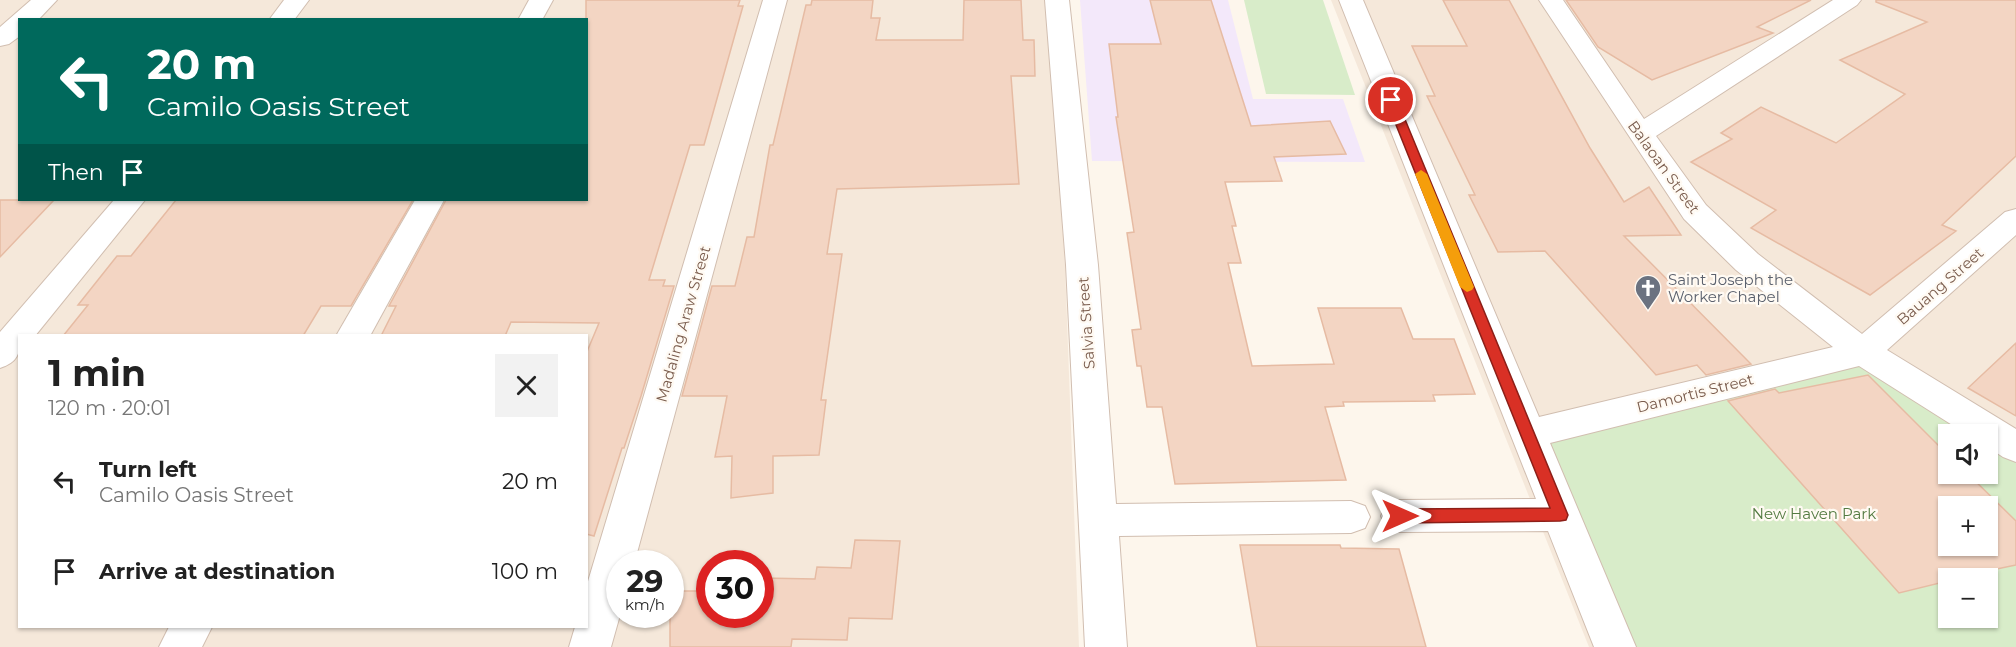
<!DOCTYPE html>
<meta charset="utf-8">
<style>
:root{--surface:#fff;--page:#f2f2f2;--text:#222;--muted:#767676}
body{margin:0;font-family:Montserrat,sans-serif;background:var(--page);color:var(--text);height:100vh;display:flex;flex-direction:column;font-size:22px;white-space:nowrap}
*{box-sizing:border-box;margin:0}
p{font-size:20px;color:var(--muted)}
.icon{flex:none;width:33px;height:33px;fill:none;stroke:currentColor;stroke-width:2;stroke-linecap:round;stroke-linejoin:round}
.map{position:relative;flex:1;overflow:hidden}
.panel{position:absolute;left:18px;top:334px;width:570px;height:294px;display:flex;flex-direction:column;background:var(--surface);border-radius:0px;box-shadow:0 2px 4px #0004}
.panel>*{flex:none}
.top-card{position:absolute;left:18px;top:18px;width:570px;height:183px;border-radius:0px;box-shadow:0 2px 4px #0004;background:#00695c;color:#fff;overflow:hidden}
.tools{position:absolute;left:1938px;top:424px;display:grid;gap:12px}
.tools a{display:grid;place-items:center;width:60px;height:60px;border-radius:0px;background:var(--surface);box-shadow:0 2px 4px #0004;font-size:30px}
.speed{position:absolute;left:606px;top:550px;display:flex;gap:12px;font-size:30px;font-weight:700;text-align:center}
.speed>*{display:grid;place-content:center;width:78px;height:78px;border-radius:50%;background:var(--surface);box-shadow:0 2px 4px #0004;line-height:1}
.speed small{font-size:15px;font-weight:400}
.speed .limit{border:9px solid #d22;background:#fff;color:#111}
.pin{position:absolute;display:grid;place-items:center;width:51px;height:51px;color:#fff;margin:-26px;border:3px solid #fff;border-radius:50%;box-shadow:0 2px 6px #0007}
.me{position:absolute;width:66px;margin:-33px;rotate:90deg;stroke-linejoin:round;filter:drop-shadow(0 0 4px #0008)}
.turn{display:flex;align-items:center;gap:21px;height:126px;padding:0 30px;font-size:27px}
.turn .icon{width:78px;height:78px;stroke-width:2.5}
.turn b{display:block;font-size:42px;line-height:51px}
.then{display:flex;align-items:center;height:57px;padding:0 30px;background:#0003;gap:12px;font-size:22px}
.round{display:grid;place-items:center;flex:none;width:63px;height:63px;border-radius:0px;background:var(--page)}
.head{display:flex;align-items:center;justify-content:space-between;height:102px;padding:0 30px}
h1{font-size:36px;font-weight:700;line-height:45px}
ul{padding:0;list-style:none}
li{display:flex;align-items:center;gap:18px;height:90px;padding:0 30px}
li div{flex:1}
li b{display:block;font-size:22px}
li em{font-style:normal}
.map>svg:first-child{display:block}
</style>
<div class="map">
<svg width="2016" height="647" viewBox="0 0 2016 647">
<rect width="100%" height="100%" fill="#fdf6ec"/>
<g fill="#f5e8da" fill-rule="evenodd">
<path d="M0,0H1047L1065,265L1079,647H0ZM20,20H586V200H20ZM20,336H586V627H20ZM620,564H670V615H620ZM710,564H760V615H710Z"/>
<path d="M1331,0H2016V647H1589ZM1948,435H1988V474H1948ZM1948,507H1988V546H1948ZM1948,579H1988V618H1948Z"/>
</g>
<polygon fill="#f3e8fa" points="1080,0 1228,0 1253,99 1343,99 1365,162 1092,161"/>
<g fill="#d8ecc9" fill-rule="evenodd">
<polygon points="1244,0 1323,0 1355,95 1266,94"/>
<path d="M1868,363L1983,435H1948V474H1988V438L2016,456V647H1632L1543,443ZM1948,507H1988V546H1948ZM1948,579H1988V618H1948Z"/>
</g>
<g fill="#f3d5c3" stroke="#e6bba3" stroke-width="1.5" fill-rule="evenodd">
<polygon points="586,0 740,0 738,6 743,6 704,145 690,145 649,280 665,280 663,286 674,286 641,396 624,448 622,448 594,536 586,534 586,354 599,323 511,322 505,336 381,336 396,306 389,306 446,200 586,200"/>
<polygon points="812,0 873,0 871,18 880,18 876,40 963,40 964,0 1021,0 1023,40 1034,40 1035,76 1011,76 1019,184 837,189 827,254 842,254 821,400 826,400 819,455 773,456 773,493 731,498 732,456 715,457 727,396 682,396 712,286 735,286 747,237 754,237 770,145 773,145 806,5 811,5"/>
<polygon points="1150,0 1211,0 1251,126 1330,121 1346,154 1274,157 1282,181 1225,182 1236,226 1232,226 1241,263 1228,263 1252,366 1334,364 1318,308 1401,308 1413,339 1454,339 1475,394 1433,395 1435,401 1343,402 1344,406 1325,407 1346,480 1175,484 1162,407 1147,407 1141,366 1137,366 1132,330 1141,329 1127,233 1134,232 1116,117 1118,117 1109,44 1161,44"/>
<polygon points="1443,0 1509,0 1590,148 1624,202 1649,187 1681,235 1624,236 1751,364 1706,375 1697,365 1656,375 1545,251 1498,252 1469,195 1475,195 1427,96 1435,96 1412,46 1467,46"/>
<polygon points="1566,0 1811,0 1757,27 1773,33 1652,80 1598,47"/>
<polygon points="1876,0 2016,0 2016,156 1942,225 1956,231 1870,295 1751,228 1776,210 1691,162 1732,139 1721,133 1761,107 1836,143 1905,94 1840,60 1927,22 1876,2"/>
<polygon points="0,200 54,200 0,257"/>
<polygon points="176,200 413,200 351,306 321,306 303,336 63,336 88,305 78,305 117,256 131,256"/>
<polygon points="2016,343 2016,416 1968,388"/>
<path d="M1868,375L1948,455V474H1968L2016,521V565L1948,579V581L1899,593L1728,401L1775,389L1779,393ZM1948,507H1988V546H1948Z"/>
<polygon points="855,540 900,541 892,619 849,618 847,640 792,639 791,647 670,647 670,591 705,591 710,577 710,615 760,615 760,578 815,579 817,567 851,568"/>
<polygon points="1240,545 1340,545 1341,548 1399,549 1426,647 1257,647"/>
</g>
<g fill="none" stroke-linecap="round" stroke-linejoin="round">
<g stroke="#d1beb0" stroke-width="2">
<g id="minor">
<polygon points="31,0 57,0 38,20 20,20 20,36 9,44 0,46 0,27"/>
<polygon points="284,0 309,0 294,20 269,20"/>
<polygon points="529,0 553,0 542,20 518,20"/>
<polygon points="763,0 787,0 634,564 620,564 620,615 611,647 569,647 575,627 586,627 586,588"/>
<polygon points="1045,0 1069,0 1098,265 1116,504 1351,501 1365,506 1370,517 1365,528 1351,533 1119,536 1127,647 1085,647 1066,265"/>
<polygon points="1339,0 1363,0 1539,417 1833,347 1736,270 1684,219 1539,0 1563,0 1644,119 1833,0 1861,0 1857,5 1656,136 1706,205 1758,254 1862,334 2005,212 2016,209 2016,235 1887,350 2016,429 2016,462 2003,457 1988,447 1988,435 1968,435 1859,366 1550,443 1636,647 1594,647 1548,531 1400,532 1386,527 1381,516 1386,505 1400,500 1536,499"/>
<path d="M114,200H145L35,336H20C20,354 18,362 0,368V332Z"/>
<polygon points="415,200 444,200 370,336 336,336"/>
<polygon points="169,627 212,627 202,647 159,647"/>
</g>
</g>
<use href="#minor" fill="#fff" fill-rule="evenodd"/>
</g>
<polygon fill="#d93025" stroke="#8d1f18" stroke-width="1.5" points="1391,97 1397,100 1568,515 1566,520 1560,521 1400,523 1394,521 1392,516 1394,511 1400,509 1550,508 1386,100"/>
<polygon fill="#f59e0b" points="1421,170 1427,174 1474,287 1472,290 1467,292 1460,287 1415,174"/>
<defs>
<g id="church-pin" transform="scale(1.35)"><path d="M0 17L-7.5 6A9.5 9.5 0 1 1 7.5 6Z" fill="#6b7280" stroke="#fffaf3"/><path d="M-1.2-6h2.4v3.5h3.3v2.4h-3.3V6h-2.4V-.1h-3.3v-2.4h3.3Z" fill="#fff"/></g>
</defs>
<g fill-rule="evenodd">
<use href="#church-pin" x="1648" y="288"/>
</g>
<g text-anchor="middle" dominant-baseline="central" stroke-width="4.5" stroke-linejoin="round" paint-order="stroke">
<g font-size="15" fill="#7a5c4d" stroke="#fffaf3">
<text transform="translate(1664 167) rotate(54)">Balaoan Street</text>
<text transform="translate(1940 286) rotate(-41)">Bauang Street</text>
<text transform="translate(1086 323) rotate(-94)">Salvia Street</text>
<text transform="translate(683 324) rotate(-74)">Madaling Araw Street</text>
<text transform="translate(1695 393) rotate(-14)">Damortis Street</text>
</g>
<g font-size="15" fill="#5b616d" stroke="#fffaf3" text-anchor="start">
<text x="1668" y="279">Saint Joseph the<tspan x="1668" dy="17">Worker Chapel</tspan></text>
</g>
<g font-size="15" fill="#537a41" stroke="#fffaf3">
<text x="1814" y="513">New Haven Park</text>
</g>
</g>
</svg>
<div class="tools">
<a><svg class="icon" aria-label="sound" viewBox="0 0 24 24"><path d="M4 9h4l5-4v14l-5-4H4zM17 9q2 3 0 6"/></svg></a>
<a>+</a>
<a>−</a>
</div>
<div class="speed"><div>29<small>km/h</small></div><div class="limit">30</div></div>
<div class="pin" style="left:1391px;top:100px;background:#d93025"><svg class="icon" aria-label="arrive" viewBox="0 0 24 24"><path d="M6 21V4h12l-3 4 3 4H6"/></svg></div>
<svg class="me" style="left:1400px;top:516px" viewBox="-20 -20 40 40"><path d="M0-17L14 15 0 8-14 15z" fill="#d93025" stroke="#fff" stroke-width="4"/></svg>
<div class="top-card">
<div class="turn"><svg class="icon" aria-label="left" viewBox="0 0 24 24"><path d="M17 20v-9H6M10 6l-5 5 5 5"/></svg><div><b>20 m</b>Camilo Oasis Street</div></div>
<div class="then">Then<svg class="icon" aria-label="arrive" viewBox="0 0 24 24"><path d="M6 21V4h12l-3 4 3 4H6"/></svg></div>
</div>
<section class="panel">
<div class="head"><div><h1>1 min</h1><p>120 m · 20:01</p></div><a class="round"><svg class="icon" aria-label="close" viewBox="0 0 24 24"><path d="M6 6l12 12M18 6L6 18"/></svg></a></div>
<ul>
<li><svg class="icon" aria-label="left" viewBox="0 0 24 24"><path d="M17 20v-9H6M10 6l-5 5 5 5"/></svg><div><b>Turn left</b><p>Camilo Oasis Street</p></div><em>20 m</em></li>
<li><svg class="icon" aria-label="arrive" viewBox="0 0 24 24"><path d="M6 21V4h12l-3 4 3 4H6"/></svg><div><b>Arrive at destination</b></div><em>100 m</em></li>
</ul>
</section>
</div>
